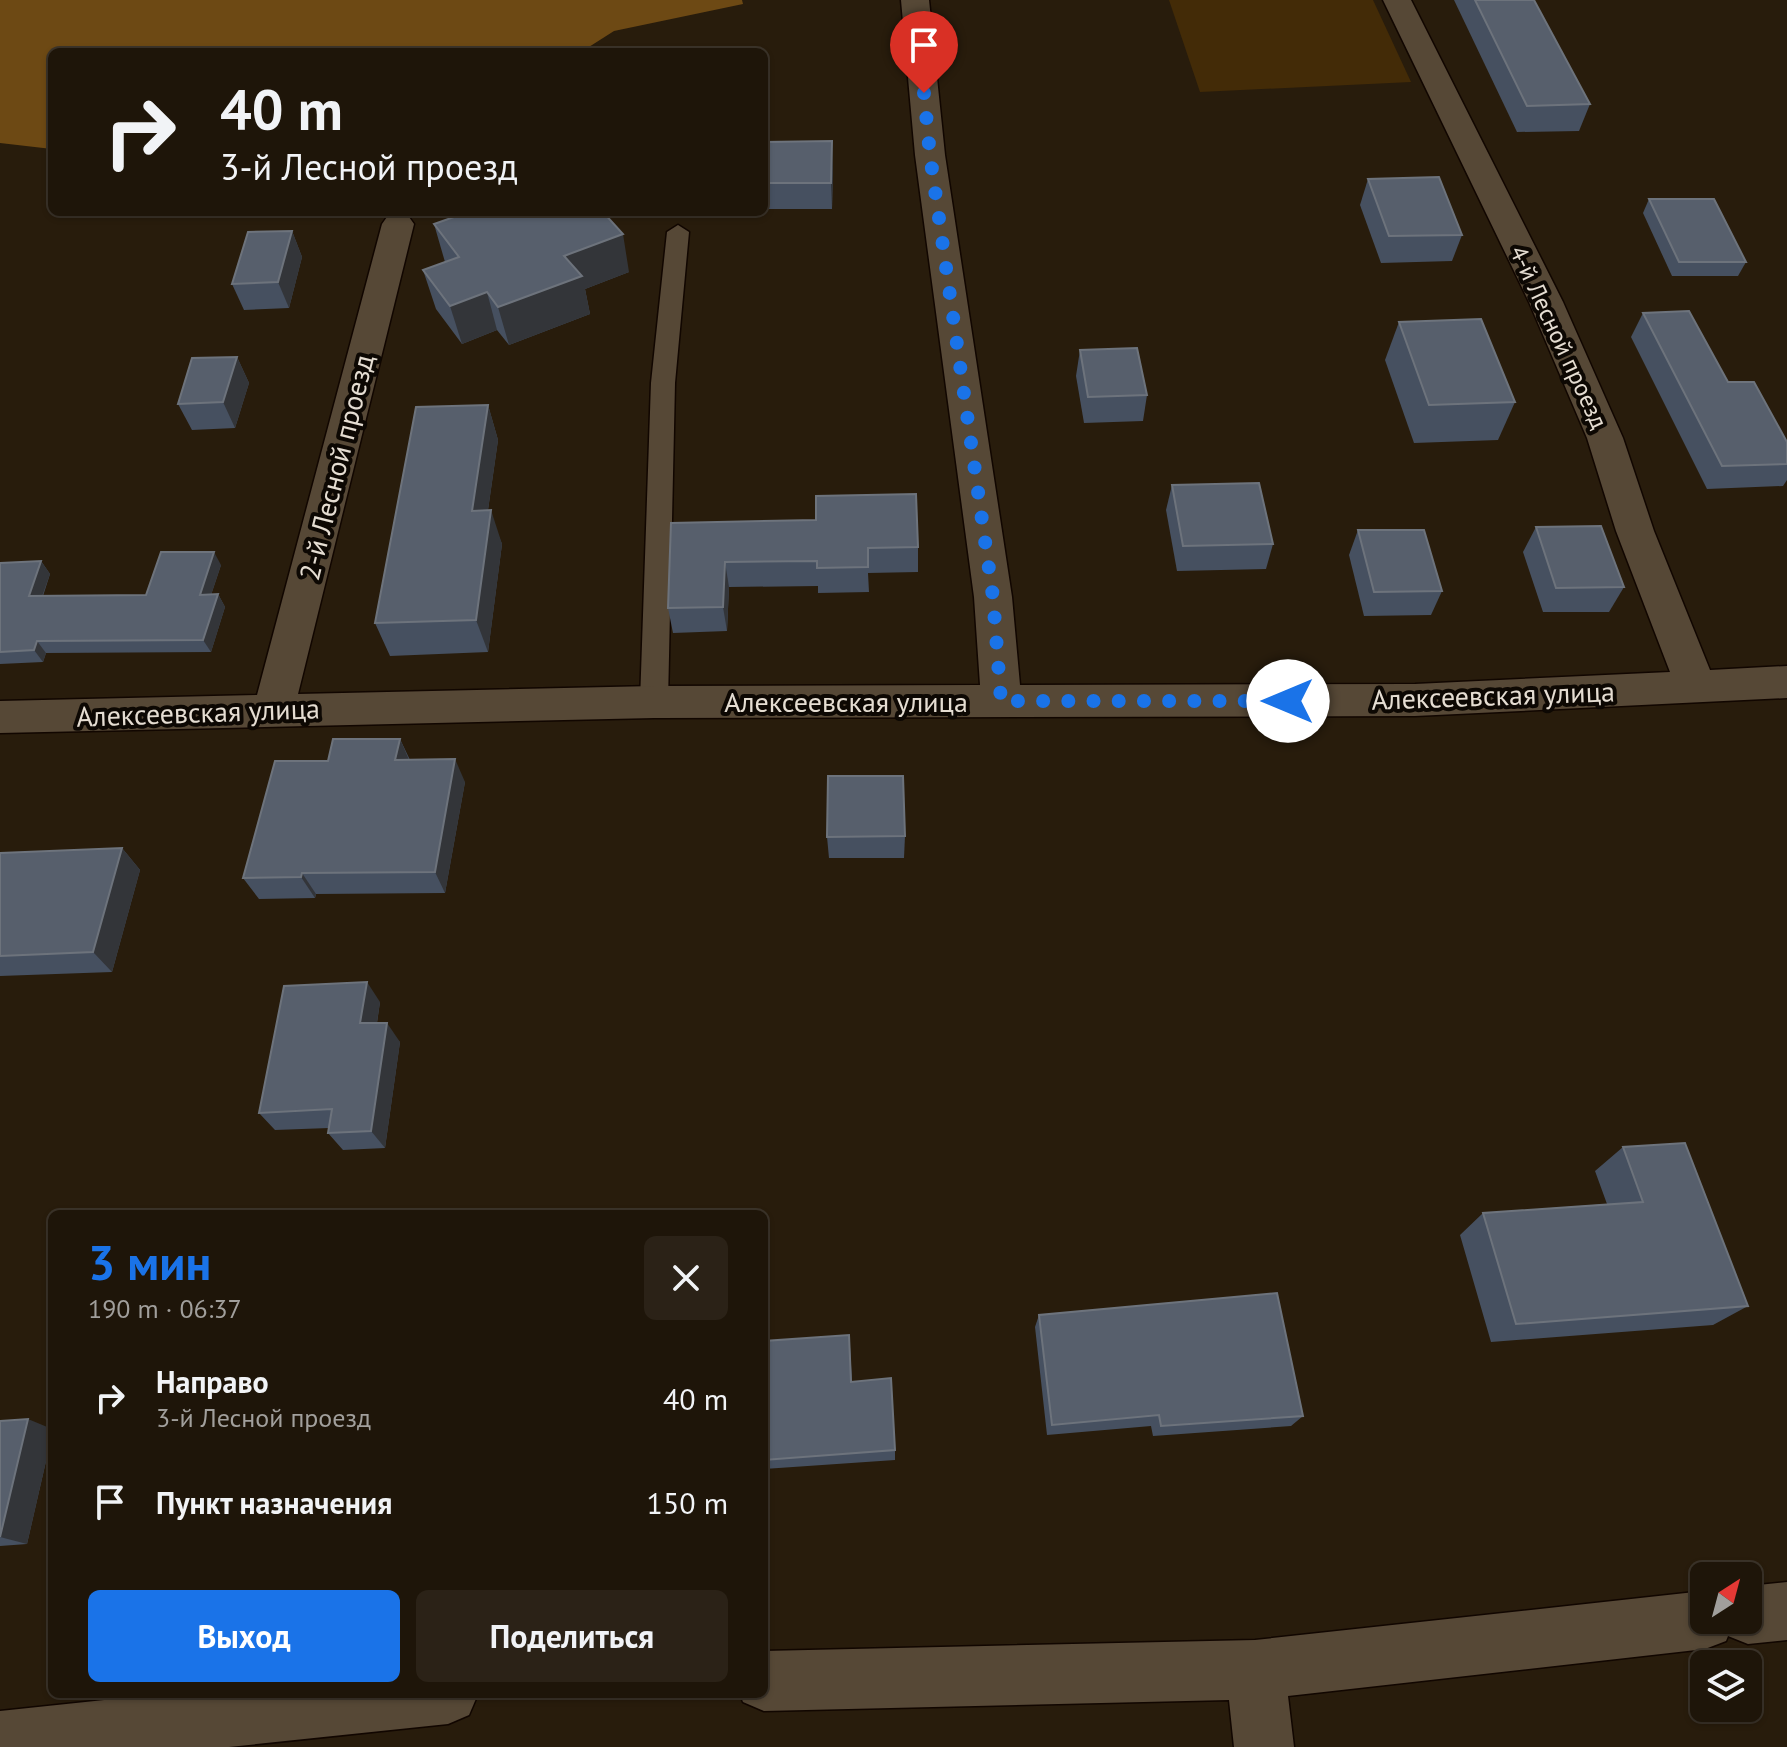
<!DOCTYPE html>
<html lang="ru">
<meta charset="utf-8">
<style>
:root{--surface:#1e1509;--page:#2b2217;--text:#f1f3f6;--muted:#a19f9c;--line:#3c342a;--accent:#1a73e8}
body{margin:0;font-family:"PT Sans",sans-serif;background:var(--page);color:var(--text);height:100vh;display:flex;flex-direction:column;font-size:30px;white-space:nowrap}
*{box-sizing:border-box;margin:0}
p{font-size:26px;color:var(--muted)}
.icon{flex:none;width:44px;height:44px;fill:none;stroke:currentColor;stroke-width:2;stroke-linecap:round;stroke-linejoin:round}
.map{position:relative;flex:1;overflow:hidden}
.drawer{position:absolute;left:48px;top:1210px;width:720px;height:488px;display:flex;flex-direction:column;background:var(--surface);border-radius:12px;box-shadow:0 2px 6px #0004,0 0 0 2px var(--line)}
.drawer>*{flex:none}
.banner{position:absolute;left:48px;top:48px;width:720px;height:168px;border-radius:12px;box-shadow:0 2px 6px #0004,0 0 0 2px var(--line);background:#1e1509;color:var(--text);overflow:hidden}
.needle{width:52px;rotate:36deg}
.tools{position:absolute;left:1690px;top:1562px;display:grid;gap:16px}
.tools a{display:grid;place-items:center;width:72px;height:72px;border-radius:12px;background:var(--surface);box-shadow:0 2px 6px #0004,0 0 0 2px var(--line);font-size:40px}
.pin{position:absolute;display:grid;place-items:center;width:68px;height:68px;color:#fff;margin:-82px -34px;border-radius:50% 50% 50% 0;rotate:-45deg;box-shadow:0 0 8px #0007}
.pin .icon{rotate:45deg}
.me{position:absolute;width:88px;margin:-44px;rotate:270deg;stroke-linejoin:round;filter:drop-shadow(0 0 6px #0008)}
.turn{display:flex;align-items:center;gap:28px;height:168px;padding:0 40px;font-size:36px}
.turn .icon{width:104px;height:104px;stroke-width:2.5}
.turn b{display:block;font-size:56px;line-height:68px}
.round{display:grid;place-items:center;flex:none;width:84px;height:84px;border-radius:12px;background:var(--page)}
.headline{display:flex;align-items:center;justify-content:space-between;height:136px;padding:0 40px}
h1{font-size:48px;font-weight:600;line-height:60px;color:var(--accent)}
.action{display:flex;gap:16px;margin-top:auto;padding:16px 40px}
.action a{flex:1;height:92px;border-radius:12px;background:var(--accent);color:#fff;font-size:32px;font-weight:600;line-height:92px;text-align:center}
.action a+a{background:var(--page);color:var(--text)}
ul{padding:0;list-style:none}
li{display:flex;align-items:center;gap:24px;height:104px;padding:0 40px}
li div{flex:1}
li b{display:block;font-size:30px}
li em{font-style:normal}
.map>svg:first-child{display:block}
</style>
<div class="map">
<svg width="1787" height="1747" viewBox="0 0 1787 1747">
<rect width="100%" height="100%" fill="#281c0c"/>
<polygon fill="#432b07" points="1169,0 1373,0 1411,82 1200,92"/>
<polygon fill="#6d4914" points="0,0 742,0 743,4 614,31 581,52 52,52 52,149 0,143"/>
<g fill="none" stroke-linecap="round" stroke-linejoin="round">
<g stroke="#110600" stroke-width="3">
<polygon id="service" points="678,225 689,232 675,383 668,702 664,710 654,713 644,710 640,702 651,383 667,232"/>
</g>
<g stroke="#110600" stroke-width="3">
<g id="minor">
<polygon points="901,0 929,0 945,155 1012,597 1020,685 1415,684 1670,672 1616,531 1587,438 1529,302 1383,0 1411,0 1563,302 1623,438 1654,531 1710,670 1787,666 1787,698 1415,716 654,718 0,733 0,701 257,695 382,224 387,217 398,214 409,217 414,224 298,694 654,686 980,685 974,597 915,155"/>
<polygon points="1787,1582 1787,1640 1748,1644 1728,1636 1726,1641 1705,1649 1288,1696 1294,1747 1234,1747 1229,1700 764,1711 743,1702 740,1694 764,1694 764,1651 1255,1640 1704,1591 1704,1620 1748,1620 1748,1586"/>
<polygon points="161,1694 478,1694 469,1715 448,1724 229,1747 0,1747 0,1711"/>
</g>
</g>
<use href="#service" fill="#564836" fill-rule="evenodd"/>
<use href="#minor" fill="#564836" fill-rule="evenodd"/>
</g>
<g fill="#465060">
<polygon points="1454,0 1534,0 1590,104 1579,131 1517,132"/>
<polygon points="764,142 833,168 832,209 764,209"/>
<polygon points="1368,179 1462,235 1452,261 1381,263 1360,205"/>
<polygon points="1649,199 1746,262 1738,276 1672,276 1643,213"/>
<polygon points="434,224 629,272 585,289 590,314 509,345 497,330 462,344 436,309 423,270 445,262"/>
<polygon points="292,231 302,257 289,308 244,310 232,284"/>
<polygon points="1643,313 1728,382 1787,442 1787,480 1783,486 1707,489 1631,337"/>
<polygon points="1399,322 1515,402 1498,440 1414,443 1385,360"/>
<polygon points="1080,350 1147,395 1143,421 1084,423 1076,376"/>
<polygon points="237,357 249,383 235,428 192,430 178,404"/>
<polygon points="488,405 498,440 488,510 502,544 488,652 390,656 375,623"/>
<polygon points="1172,485 1273,544 1266,569 1177,571 1166,510"/>
<polygon points="671,523 918,547 918,572 868,573 869,592 818,593 818,586 729,587 727,631 673,633 668,608"/>
<polygon points="1536,527 1624,587 1609,612 1543,612 1523,552"/>
<polygon points="1358,530 1442,591 1431,615 1364,616 1349,555"/>
<polygon points="41,561 50,574 43,596 146,595 221,565 211,595 218,594 225,607 211,652 46,653 43,662 0,664 0,563"/>
<polygon points="400,739 410,760 465,782 445,893 316,894 315,898 259,899 243,878 328,761"/>
<polygon points="905,836 904,858 829,858 827,837"/>
<polygon points="122,848 140,870 112,972 0,976 0,853"/>
<polygon points="380,1002 377,1023 400,1042 385,1148 343,1150 328,1133 329,1128 275,1130 259,1113"/>
<polygon points="1623,1147 1748,1306 1713,1325 1491,1342 1460,1235 1483,1213 1607,1204 1595,1171"/>
<polygon points="1039,1315 1303,1416 1291,1426 1153,1436 1151,1426 1047,1435 1035,1327"/>
<polygon points="764,1341 850,1347 852,1382 895,1450 895,1460 764,1469"/>
<polygon points="0,1421 52,1429 52,1435 27,1544 0,1546"/>
</g>
<g fill="#333539">
<polygon points="832,141 833,168 832,209 831,183"/>
<polygon points="292,231 302,257 289,308 278,282"/>
<polygon points="623,234 629,272 585,289 590,314 509,345 498,307 564,256"/>
<polygon points="487,292 497,330 462,344 450,306"/>
<polygon points="237,357 249,383 235,428 223,402"/>
<polygon points="488,405 498,440 483,545 472,511"/>
<polygon points="491,510 502,544 488,652 476,620"/>
<polygon points="214,552 221,565 207,607 200,595"/>
<polygon points="41,561 50,574 38,608 29,596"/>
<polygon points="725,562 729,587 727,631 723,607"/>
<polygon points="218,594 225,607 211,652 203,640"/>
<polygon points="37,641 46,653 43,662 34,650"/>
<polygon points="400,739 410,762 395,760"/>
<polygon points="455,759 465,782 445,893 435,872"/>
<polygon points="122,848 140,870 112,972 93,952"/>
<polygon points="302,873 316,894 315,898 301,877"/>
<polygon points="367,982 380,1002 374,1042 360,1023"/>
<polygon points="387,1023 400,1042 385,1148 371,1131"/>
<polygon points="28,1419 52,1429 52,1435 27,1544 0,1537"/>
</g>
<g fill="#575f6c" stroke="#6d737c" stroke-width="2">
<polygon points="1475,0 1534,0 1590,104 1527,106"/>
<polygon points="832,141 831,183 764,183 764,142"/>
<polygon points="1439,177 1462,235 1389,236 1368,179"/>
<polygon points="1649,199 1714,199 1746,262 1679,262"/>
<polygon points="468,212 603,212 623,234 564,256 582,276 498,307 487,292 450,306 423,270 459,257 434,224"/>
<polygon points="292,231 278,282 232,284 248,232"/>
<polygon points="1689,311 1728,382 1754,382 1787,442 1787,464 1722,466 1643,313"/>
<polygon points="1481,319 1515,402 1429,405 1399,322"/>
<polygon points="1137,348 1147,395 1088,397 1080,350"/>
<polygon points="237,357 223,402 178,404 192,358"/>
<polygon points="488,405 472,511 491,510 476,620 375,623 416,407"/>
<polygon points="1259,483 1273,544 1183,546 1172,485"/>
<polygon points="916,494 918,547 868,548 868,567 817,568 817,561 725,562 723,607 668,608 671,523 816,520 816,496"/>
<polygon points="1601,526 1624,587 1556,588 1536,527"/>
<polygon points="1358,530 1424,530 1442,591 1374,592"/>
<polygon points="161,552 214,552 200,595 218,594 203,640 37,641 34,650 0,652 0,563 41,561 29,596 146,595"/>
<polygon points="333,739 400,739 395,760 455,759 435,872 302,873 301,877 243,878 275,761 328,761"/>
<polygon points="828,776 903,776 905,836 827,837"/>
<polygon points="122,848 93,952 0,956 0,853"/>
<polygon points="367,982 360,1023 387,1023 371,1131 328,1133 332,1109 259,1113 284,986"/>
<polygon points="1685,1143 1748,1306 1516,1324 1483,1213 1643,1202 1623,1147"/>
<polygon points="1277,1293 1303,1416 1161,1426 1159,1415 1052,1425 1039,1315"/>
<polygon points="849,1335 851,1382 891,1378 895,1450 764,1460 764,1341"/>
<polygon points="28,1419 0,1537 0,1421"/>
</g>
<g fill="none" stroke-linecap="round" stroke-linejoin="round">
<polyline stroke="#1a73e8" stroke-width="14" stroke-dasharray="0 25.2" points="924,93 930,155 993,597 1001,701 1288,701"/>
</g>
<g text-anchor="middle" dominant-baseline="central" stroke-width="8" stroke-linejoin="round" paint-order="stroke">
<g font-size="24" fill="#e5ddd2" stroke="#0d0803">
<text transform="translate(1559 337) rotate(65)">4-й Лесной проезд</text>
</g>
<g font-size="28" fill="#e5ddd2" stroke="#0d0803">
<text transform="translate(336 467) rotate(-76)">2-й Лесной проезд</text>
<text transform="translate(1493 695) rotate(-2)">Алексеевская улица</text>
<text x="846" y="701">Алексеевская улица</text>
<text transform="translate(198 712) rotate(-2)">Алексеевская улица</text>
</g>
</g>
</svg>
<div class="tools">
<a><svg class="needle" viewBox="-14 -14 28 28"><path d="M0-13l5 13h-10z" fill="#e53935"/><path d="M0 13l5-13h-10z" fill="#a19f9c"/></svg></a>
<a><svg class="icon" aria-label="layers" viewBox="0 0 24 24"><path d="M12 4l9 5-9 5-9-5zM3 14l9 5 9-5"/></svg></a>
</div>
<div class="pin" style="left:924px;top:93px;background:#d93025"><svg class="icon" aria-label="arrive" viewBox="0 0 24 24"><path d="M6 21V4h12l-3 4 3 4H6"/></svg></div>
<svg class="me" style="left:1288px;top:701px" viewBox="-20 -20 40 40"><circle r="19" fill="#fff"/><path d="M0-13L10 11 0 6-10 11z" fill="#1a73e8"/></svg>
<div class="banner">
<div class="turn"><svg class="icon" aria-label="right" viewBox="0 0 24 24"><path d="M7 20v-9h11M14 6l5 5-5 5"/></svg><div><b>40 m</b>3-й Лесной проезд</div></div>
</div>
<section class="drawer">
<div class="headline"><div><h1>3 мин</h1><p>190 m · 06:37</p></div><a class="round"><svg class="icon" aria-label="close" viewBox="0 0 24 24"><path d="M6 6l12 12M18 6L6 18"/></svg></a></div>
<ul>
<li><svg class="icon" aria-label="right" viewBox="0 0 24 24"><path d="M7 20v-9h11M14 6l5 5-5 5"/></svg><div><b>Направо</b><p>3-й Лесной проезд</p></div><em>40 m</em></li>
<li><svg class="icon" aria-label="arrive" viewBox="0 0 24 24"><path d="M6 21V4h12l-3 4 3 4H6"/></svg><div><b>Пункт назначения</b></div><em>150 m</em></li>
</ul>
<div class="action"><a>Выход</a><a>Поделиться</a></div>
</section>
</div>
